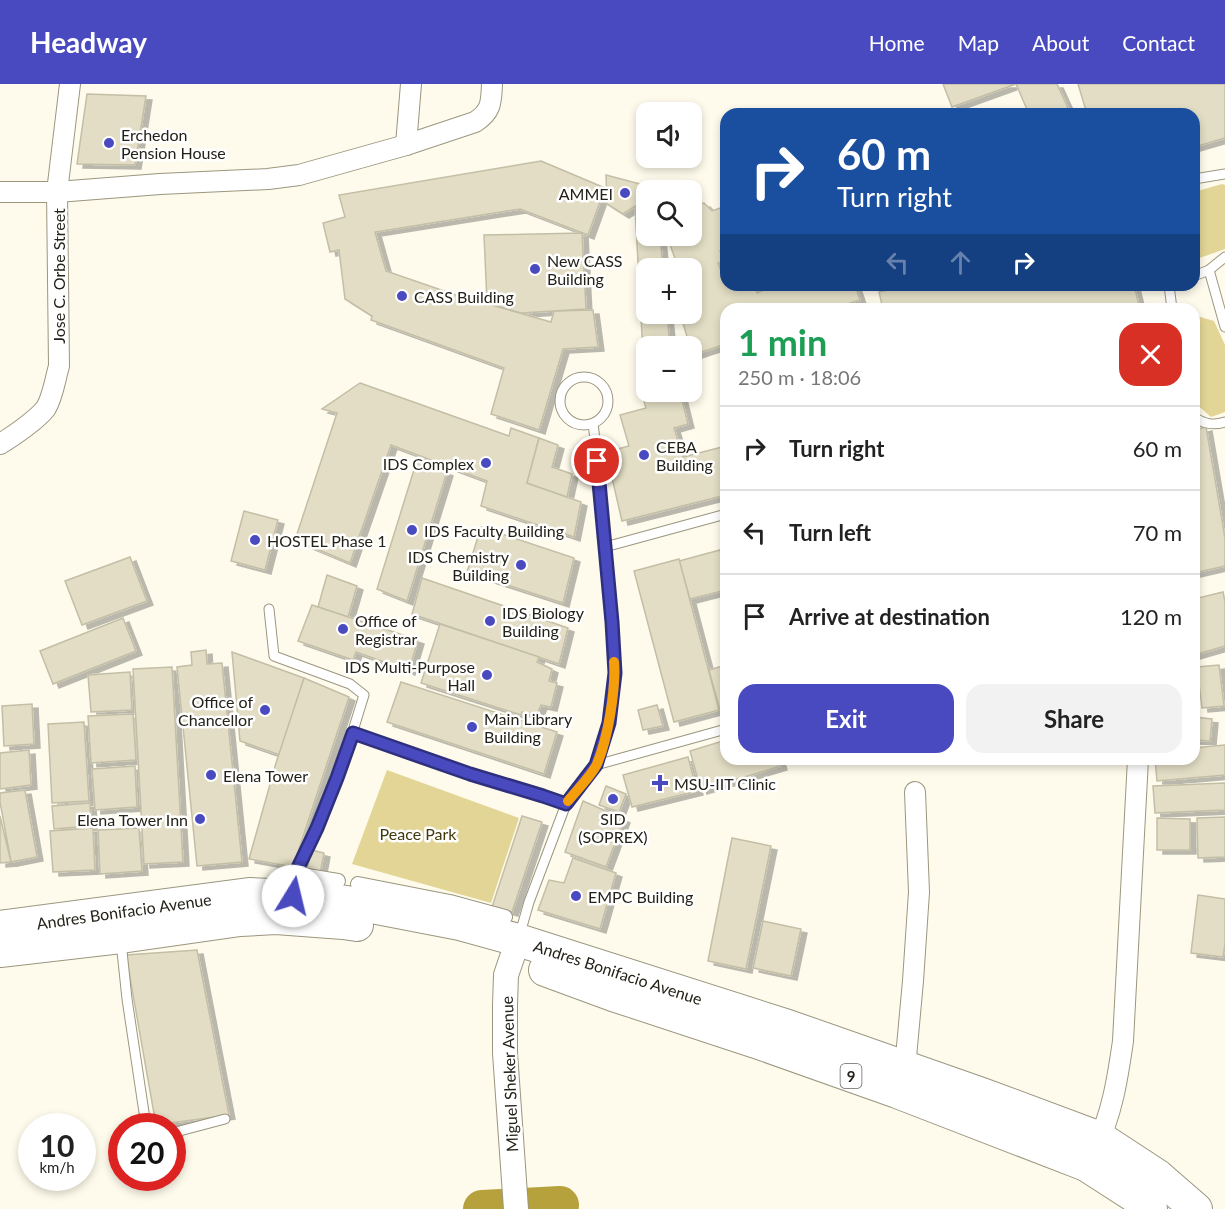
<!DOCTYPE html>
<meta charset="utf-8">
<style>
:root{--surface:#fff;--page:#f2f2f2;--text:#222;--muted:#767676;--line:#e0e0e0;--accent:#494ac0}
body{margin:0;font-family:Lato,sans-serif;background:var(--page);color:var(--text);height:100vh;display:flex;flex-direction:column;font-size:22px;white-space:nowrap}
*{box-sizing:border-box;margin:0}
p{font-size:20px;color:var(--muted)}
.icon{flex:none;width:33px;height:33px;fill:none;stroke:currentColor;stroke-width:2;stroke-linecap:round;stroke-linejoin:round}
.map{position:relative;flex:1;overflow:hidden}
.sheet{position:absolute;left:720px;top:219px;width:480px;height:462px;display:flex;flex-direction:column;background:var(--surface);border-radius:18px;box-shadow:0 3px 9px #0003}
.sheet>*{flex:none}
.guide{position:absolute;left:720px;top:24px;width:480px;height:183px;border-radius:18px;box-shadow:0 3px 9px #0003;background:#1a4fa0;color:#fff;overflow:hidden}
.tools{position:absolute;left:636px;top:18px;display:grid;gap:12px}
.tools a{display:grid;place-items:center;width:66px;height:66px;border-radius:12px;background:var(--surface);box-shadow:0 3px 9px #0003;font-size:30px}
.speed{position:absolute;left:18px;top:1029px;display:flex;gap:12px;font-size:30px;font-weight:700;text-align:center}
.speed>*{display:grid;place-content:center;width:78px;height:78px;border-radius:50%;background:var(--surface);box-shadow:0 3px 9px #0003;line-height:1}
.speed small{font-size:15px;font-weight:400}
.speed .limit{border:9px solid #d22;background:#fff;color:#111}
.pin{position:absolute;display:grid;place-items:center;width:51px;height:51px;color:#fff;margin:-26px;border:3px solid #fff;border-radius:50%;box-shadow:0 2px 6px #0007}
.me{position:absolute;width:66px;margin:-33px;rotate:9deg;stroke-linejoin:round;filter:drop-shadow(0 0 4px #0008)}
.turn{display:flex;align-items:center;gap:21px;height:126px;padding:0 18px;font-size:27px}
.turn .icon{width:78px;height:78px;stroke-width:2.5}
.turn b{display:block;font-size:42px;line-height:51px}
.lanes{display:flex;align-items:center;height:57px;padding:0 18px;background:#0003;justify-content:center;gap:30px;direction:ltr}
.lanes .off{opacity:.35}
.round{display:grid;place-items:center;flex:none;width:63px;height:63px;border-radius:18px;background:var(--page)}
.overview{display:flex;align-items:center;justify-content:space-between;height:102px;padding:0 18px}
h1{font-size:36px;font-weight:700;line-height:45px;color:#1e9e55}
.action{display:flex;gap:12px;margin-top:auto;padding:12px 18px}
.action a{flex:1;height:69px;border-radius:18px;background:var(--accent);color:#fff;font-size:24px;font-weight:700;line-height:69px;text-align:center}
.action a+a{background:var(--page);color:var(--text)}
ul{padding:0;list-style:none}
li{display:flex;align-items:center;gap:18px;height:84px;padding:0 18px;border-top:2px solid var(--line)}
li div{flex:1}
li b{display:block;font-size:22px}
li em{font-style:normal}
header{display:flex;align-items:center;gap:36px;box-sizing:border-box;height:84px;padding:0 30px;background:var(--accent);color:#fff}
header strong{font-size:28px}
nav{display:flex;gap:33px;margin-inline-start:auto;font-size:21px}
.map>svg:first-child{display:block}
</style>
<header>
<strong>Headway</strong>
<nav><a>Home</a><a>Map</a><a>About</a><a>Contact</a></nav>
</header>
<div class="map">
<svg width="1225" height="1125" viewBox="0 0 1225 1125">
<defs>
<filter id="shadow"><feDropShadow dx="6" dy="4" stdDeviation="0" flood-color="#0004"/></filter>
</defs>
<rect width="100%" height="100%" fill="#fefbec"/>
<g fill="#e3d595">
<polygon points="1222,100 1225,101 1225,165 1194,176 1194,108"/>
<polygon points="1197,232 1214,237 1225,261 1225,328 1211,333 1194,318 1194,235"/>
<polygon points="387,686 519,734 491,819 352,780"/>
</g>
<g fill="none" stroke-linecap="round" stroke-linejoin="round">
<polyline stroke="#b7a13c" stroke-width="38" points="482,1125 560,1121"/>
</g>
<g fill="#e2ddc4" stroke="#c3bea6" stroke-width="1.5" filter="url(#shadow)">
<polygon points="943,0 1057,0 1068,24 1055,30 1029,30 1016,0 952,23"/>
<polygon points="1078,0 1225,0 1225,54 1194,63 1194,30 1087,30"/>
<polygon points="87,10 146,12 135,81 77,80"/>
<polygon points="541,77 605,104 588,151 520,125 375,148 386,187 453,210 551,238 554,227 593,226 598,263 563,265 539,346 491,330 504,284 371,236 372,232 345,215 339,166 330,168 323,139 345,133 339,111"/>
<polygon points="606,91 644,101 643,117 623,130 607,120"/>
<polygon points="704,119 712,127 726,122 726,165 720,167 724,178 718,179 724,195 726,195 726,201 755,201 757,209 771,203 771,201 855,201 860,216 831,225 726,225 726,260 693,271 692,262 690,262 680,230 692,230 692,184 672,184 670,180 676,177 669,158 676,156 675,152 692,152 692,124"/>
<polygon points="646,122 646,152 660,152 663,184 646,184 646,230 667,230 670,262 646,262 646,288 644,288 635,123"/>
<polygon points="582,149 586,225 521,229 487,219 484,151"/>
<polygon points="910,201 1134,201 1140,225 883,225 879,208"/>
<polygon points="360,299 509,352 511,344 539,354 527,399 581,418 574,453 481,422 487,397 391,361 350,479 295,456 337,329 322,325"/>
<polygon points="646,302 646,308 680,308 688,340 674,344 683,373 726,362 726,411 622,437 606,368 629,362 620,331 646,324 640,304"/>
<polygon points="1206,343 1225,454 1225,482 1194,489 1194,346"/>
<polygon points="539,354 558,361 552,383 572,390 567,413 527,399"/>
<polygon points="417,376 447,388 407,517 377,505"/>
<polygon points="244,427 278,436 265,486 231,477"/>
<polygon points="481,443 574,474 563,519 467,488"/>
<polygon points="726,464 726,487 720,466"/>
<polygon points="720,466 726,489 726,506 690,515 679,477"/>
<polygon points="130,473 147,517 82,541 65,497"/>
<polygon points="679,475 719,626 674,638 634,487"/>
<polygon points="327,491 357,502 348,533 318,523"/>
<polygon points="422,494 568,544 559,580 412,530"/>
<polygon points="1223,508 1225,518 1225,562 1194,571 1194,515"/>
<polygon points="312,521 418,556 409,587 356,568 353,576 298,557"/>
<polygon points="123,534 136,567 53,600 40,567"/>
<polygon points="440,540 539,573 537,578 552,585 549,597 557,599 551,623 541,621 536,633 522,628 521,631 421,599"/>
<polygon points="206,566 207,580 222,579 242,778 197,782 177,583 192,581 191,568"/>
<polygon points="232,568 304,594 280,671 240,657"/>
<polygon points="726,581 726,624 720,626 709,586"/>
<polygon points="1219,581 1224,622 1202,624 1197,583"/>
<polygon points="172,583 183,778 144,780 133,585"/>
<polygon points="130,588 132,626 91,628 88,591"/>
<polygon points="304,594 349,613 293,783 249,775 276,679"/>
<polygon points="401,598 557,648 544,690 387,638"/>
<polygon points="32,620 34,660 4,662 2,622"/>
<polygon points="657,621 663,642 643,646 638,626"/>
<polygon points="133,630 136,676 91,679 88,632"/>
<polygon points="1194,633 1212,635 1210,657 1194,656"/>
<polygon points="84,638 89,717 52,719 48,640"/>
<polygon points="726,656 726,675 779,675 781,682 701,706 690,667"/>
<polygon points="1225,661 1225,691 1157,697 1155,675 1194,675 1194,664"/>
<polygon points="29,666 31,701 0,705 0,669"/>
<polygon points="688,673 697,707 632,723 623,691"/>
<polygon points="135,682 137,723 95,726 92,685"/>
<polygon points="1225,699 1225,726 1155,729 1153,702"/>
<polygon points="606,702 626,710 619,728 599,721"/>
<polygon points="25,706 37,773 11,778 0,718 0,709"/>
<polygon points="583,717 624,735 606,783 565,768"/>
<polygon points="90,719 91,742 54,745 52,722"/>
<polygon points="0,732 11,778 0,779"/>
<polygon points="522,732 542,738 512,828 492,823"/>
<polygon points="1225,733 1225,773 1198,774 1197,734"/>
<polygon points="1157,734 1190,735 1190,766 1157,766"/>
<polygon points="93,744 95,786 53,788 50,747"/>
<polygon points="139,744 142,787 100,790 98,746"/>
<polygon points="732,754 771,762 746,885 708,877"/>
<polygon points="312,766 324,769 320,790 306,788"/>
<polygon points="573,774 616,789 600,845 538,826 549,796 564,799"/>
<polygon points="1198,811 1225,815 1225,860 1223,873 1191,869"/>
<polygon points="763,837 801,845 791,892 753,884"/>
<polygon points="197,866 229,1031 156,1041 126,871"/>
</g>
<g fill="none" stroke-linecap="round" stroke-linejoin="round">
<g stroke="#9b967f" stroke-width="11">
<g id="service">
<polyline points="1194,95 1225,90"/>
<polyline points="1209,186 1225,243"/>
<polyline points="1194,192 1209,186 1225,173"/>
<polyline points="1169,201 1172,225"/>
<circle cx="584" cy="317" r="24"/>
<path d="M1194,333C1204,340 1213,342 1225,338"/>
<polyline points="605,463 726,430"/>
<path d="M269,525L274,572L350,600L364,611C346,673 323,732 295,790L294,794"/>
<polyline points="353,649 470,690 543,712 566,720"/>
<polyline points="596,681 726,645"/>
<polyline points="519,853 529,818 566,720 596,681 609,639 615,589 612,538 595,355 593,340"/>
<polyline points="121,858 127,915 145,1035 150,1042"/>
<polyline points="172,1049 225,1035"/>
</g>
</g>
<g stroke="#9b967f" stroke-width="16">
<g id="pedestrian">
<polyline points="295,790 338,797"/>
<polyline points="358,800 450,818 505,833"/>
</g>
</g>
<g stroke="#9b967f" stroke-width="22">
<g id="minor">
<polyline points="406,61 411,0"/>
<path d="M0,108H57L160,100L268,95L299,91L406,61L475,38C492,27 491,18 492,0"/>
<path d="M0,360C12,353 38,335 46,324C53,312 55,296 59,282L57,108L70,0"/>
<polyline points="905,984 913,897 919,808 915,708"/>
<path d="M1095,1064C1112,1032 1118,992 1123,957L1138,675"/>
</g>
</g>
<g stroke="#9b967f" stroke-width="26">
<polyline id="tertiary" points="516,1125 505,969 505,921 506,891 518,856"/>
</g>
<g stroke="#9b967f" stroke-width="34">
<g id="trunk">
<polyline points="0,843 249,810 293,812 346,818 460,840 518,856 788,942 982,1010 1100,1054 1158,1092 1196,1125"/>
<polyline points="0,867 121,853 240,836 276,834 343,839 357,841"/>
<polyline points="545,886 613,911 756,958 897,1008 1086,1081 1142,1117 1151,1125"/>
</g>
</g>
<use href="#service" stroke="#fff" stroke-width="9"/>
<use href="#pedestrian" stroke="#fff" stroke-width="14"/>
<use href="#minor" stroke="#fff" stroke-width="20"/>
<use href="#tertiary" stroke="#fff" stroke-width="24"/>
<use href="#trunk" stroke="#fff" stroke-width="32"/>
</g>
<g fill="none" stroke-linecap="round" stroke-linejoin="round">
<g stroke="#2f307d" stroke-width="15">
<polyline id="route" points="293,812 295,790 317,744 337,694 353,649 470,690 543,712 566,720 596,681 609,639 615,589 612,538 597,377"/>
</g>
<use href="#route" stroke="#494ac0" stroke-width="10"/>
<path stroke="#f59e0b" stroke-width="10" d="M568,717C576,707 592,691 597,680C608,654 616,605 614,578"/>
</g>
<g fill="#494ac0" stroke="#fff" stroke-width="2">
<circle cx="109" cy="59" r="6"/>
<circle cx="625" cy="109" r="6"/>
<circle cx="535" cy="185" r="6"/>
<circle cx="402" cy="212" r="6"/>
<circle cx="644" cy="371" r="6"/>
<circle cx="486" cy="379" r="6"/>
<circle cx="412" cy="446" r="6"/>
<circle cx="255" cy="456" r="6"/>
<circle cx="521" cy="481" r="6"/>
<circle cx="490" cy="537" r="6"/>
<circle cx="343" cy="545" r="6"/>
<circle cx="487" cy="591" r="6"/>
<circle cx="265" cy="626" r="6"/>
<circle cx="472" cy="643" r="6"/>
<circle cx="211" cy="691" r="6"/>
<path d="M657 690h6v6h6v6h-6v6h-6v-6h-6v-6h6z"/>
<circle cx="613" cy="715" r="6"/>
<circle cx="200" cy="735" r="6"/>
<circle cx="576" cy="812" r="6"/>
</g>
<g text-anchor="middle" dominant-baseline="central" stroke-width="5" stroke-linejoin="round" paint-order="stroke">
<rect fill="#fff" stroke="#65645d" stroke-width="1.5" x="840.5" y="980" width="21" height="24" rx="4.5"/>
<g font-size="15" font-weight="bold" fill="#232118">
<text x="851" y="992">9</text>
</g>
<g font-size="16" fill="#232118" stroke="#fff" text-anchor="start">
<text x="121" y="50">Erchedon<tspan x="121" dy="18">Pension House</tspan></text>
<text x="613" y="109" text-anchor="end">AMMEI</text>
<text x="547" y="176">New CASS<tspan x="547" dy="18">Building</tspan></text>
<text x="414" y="212">CASS Building</text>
<text x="656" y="362">CEBA<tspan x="656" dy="18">Building</tspan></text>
<text x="474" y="379" text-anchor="end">IDS Complex</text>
<text x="424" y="446">IDS Faculty Building</text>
<text x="267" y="456">HOSTEL Phase 1</text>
<text x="509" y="472" text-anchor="end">IDS Chemistry<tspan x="509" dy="18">Building</tspan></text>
<text x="502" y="528">IDS Biology<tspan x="502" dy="18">Building</tspan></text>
<text x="355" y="536">Office of<tspan x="355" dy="18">Registrar</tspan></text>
<text x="475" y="582" text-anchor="end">IDS Multi-Purpose<tspan x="475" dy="18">Hall</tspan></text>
<text x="253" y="617" text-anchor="end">Office of<tspan x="253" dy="18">Chancellor</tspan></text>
<text x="484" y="634">Main Library<tspan x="484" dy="18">Building</tspan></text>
<text x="223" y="691">Elena Tower</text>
<text x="674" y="699">MSU-IIT Clinic</text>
<text x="613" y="734" text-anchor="middle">SID<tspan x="613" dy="18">(SOPREX)</tspan></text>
<text x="188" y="735" text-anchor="end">Elena Tower Inn</text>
<text x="588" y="812">EMPC Building</text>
</g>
<g font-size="16" fill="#232118" stroke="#fff">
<text transform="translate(58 192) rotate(-90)">Jose C. Orbe Street</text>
<text transform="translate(124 827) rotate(-8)">Andres Bonifacio Avenue</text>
<text transform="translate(618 888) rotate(18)">Andres Bonifacio Avenue</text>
<text transform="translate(509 990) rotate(-92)">Miguel Sheker Avenue</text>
</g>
<g font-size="16" fill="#41380c" stroke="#fff">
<text x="418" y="749">Peace Park</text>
</g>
</g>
</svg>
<div class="tools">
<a><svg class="icon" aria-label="sound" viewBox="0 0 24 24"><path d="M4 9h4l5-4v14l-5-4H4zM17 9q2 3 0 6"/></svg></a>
<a><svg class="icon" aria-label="search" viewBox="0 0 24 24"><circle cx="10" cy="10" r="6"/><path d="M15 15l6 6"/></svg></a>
<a>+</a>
<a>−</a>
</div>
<div class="speed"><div>10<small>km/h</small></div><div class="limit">20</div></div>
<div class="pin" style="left:597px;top:377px;background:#d93025"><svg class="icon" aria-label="arrive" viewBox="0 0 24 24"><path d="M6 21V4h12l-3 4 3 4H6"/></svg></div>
<svg class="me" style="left:293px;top:812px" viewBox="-20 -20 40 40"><circle r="19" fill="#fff"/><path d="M0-13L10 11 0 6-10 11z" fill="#494ac0"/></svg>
<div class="guide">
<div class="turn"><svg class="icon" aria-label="right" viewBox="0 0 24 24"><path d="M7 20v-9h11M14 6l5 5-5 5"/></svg><div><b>60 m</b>Turn right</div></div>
<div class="lanes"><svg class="icon off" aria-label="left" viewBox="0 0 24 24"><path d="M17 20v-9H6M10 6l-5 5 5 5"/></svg><svg class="icon off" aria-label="ahead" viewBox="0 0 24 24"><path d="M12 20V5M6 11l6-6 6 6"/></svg><svg class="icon" aria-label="right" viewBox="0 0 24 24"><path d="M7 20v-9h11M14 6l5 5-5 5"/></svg></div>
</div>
<section class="sheet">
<div class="overview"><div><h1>1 min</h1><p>250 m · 18:06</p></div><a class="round" style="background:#d93025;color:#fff"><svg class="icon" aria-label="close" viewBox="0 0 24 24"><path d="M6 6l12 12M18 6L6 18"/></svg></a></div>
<ul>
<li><svg class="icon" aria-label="right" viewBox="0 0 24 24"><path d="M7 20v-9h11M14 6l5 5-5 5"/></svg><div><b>Turn right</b></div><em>60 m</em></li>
<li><svg class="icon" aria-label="left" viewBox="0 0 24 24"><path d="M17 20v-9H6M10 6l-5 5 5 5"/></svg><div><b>Turn left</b></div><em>70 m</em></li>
<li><svg class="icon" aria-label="arrive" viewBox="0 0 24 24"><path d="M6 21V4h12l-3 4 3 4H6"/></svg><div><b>Arrive at destination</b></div><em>120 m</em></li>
</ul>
<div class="action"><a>Exit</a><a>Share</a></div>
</section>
</div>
